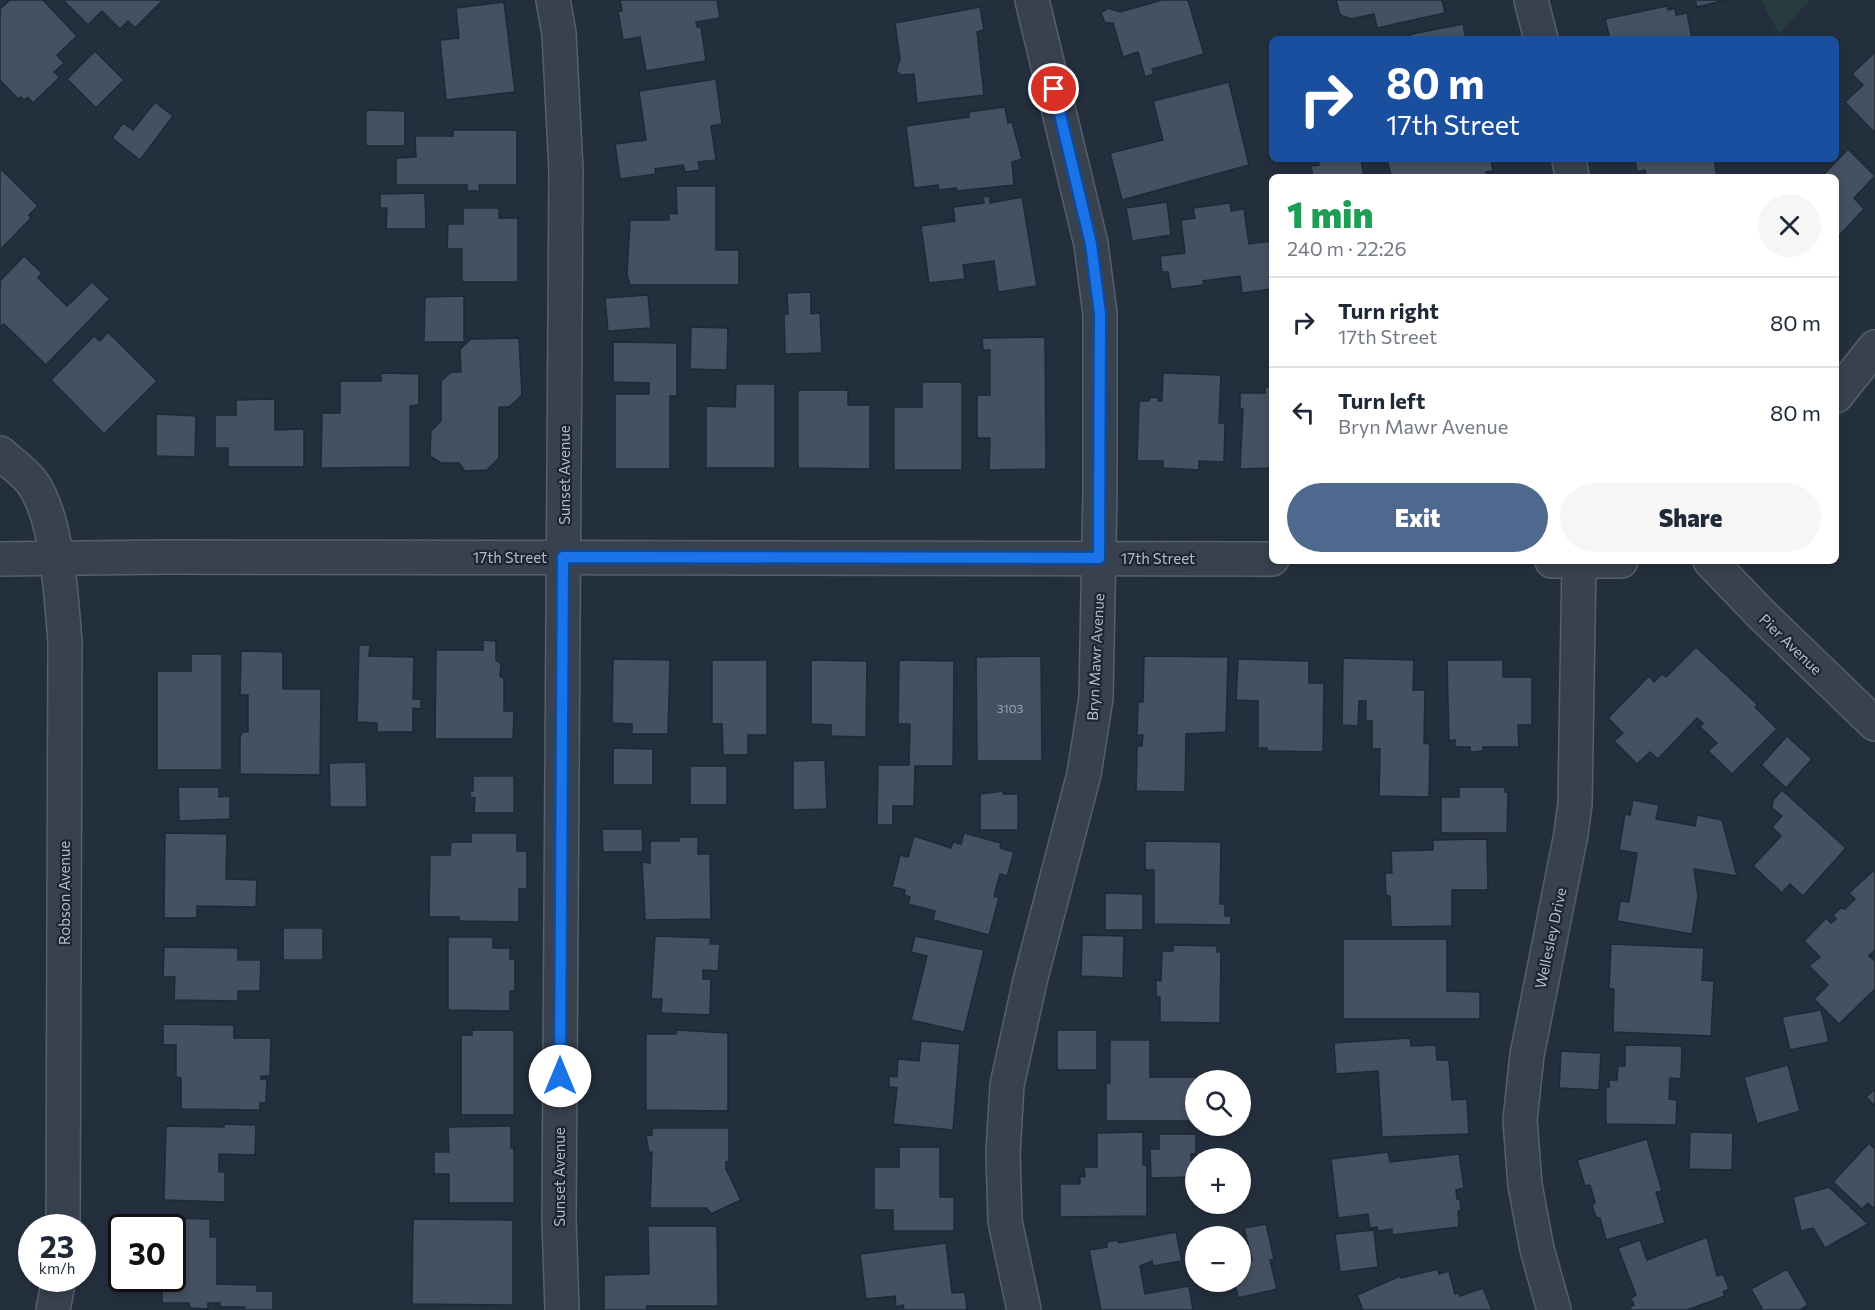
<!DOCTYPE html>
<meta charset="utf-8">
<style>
:root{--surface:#fff;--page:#f6f6f7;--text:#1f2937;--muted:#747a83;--line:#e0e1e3;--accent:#4f688e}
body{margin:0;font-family:Commissioner,sans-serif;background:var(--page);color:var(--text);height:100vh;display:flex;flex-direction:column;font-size:22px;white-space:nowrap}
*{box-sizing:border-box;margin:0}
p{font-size:20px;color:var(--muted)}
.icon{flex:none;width:33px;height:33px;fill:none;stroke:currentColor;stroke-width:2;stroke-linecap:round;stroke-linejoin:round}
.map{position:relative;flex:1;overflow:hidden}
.details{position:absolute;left:1269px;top:174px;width:570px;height:390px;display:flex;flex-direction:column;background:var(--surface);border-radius:9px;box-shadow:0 3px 9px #0003}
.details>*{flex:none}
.hud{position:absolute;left:1269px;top:36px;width:570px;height:126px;border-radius:9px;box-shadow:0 3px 9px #0003;background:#1a4fa0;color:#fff;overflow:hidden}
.controls{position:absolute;left:1185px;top:1070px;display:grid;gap:12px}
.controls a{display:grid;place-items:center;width:66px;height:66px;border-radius:50%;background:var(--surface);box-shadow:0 3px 9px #0003;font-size:30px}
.speed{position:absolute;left:18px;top:1214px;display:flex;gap:12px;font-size:30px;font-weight:700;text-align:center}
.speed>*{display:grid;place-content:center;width:78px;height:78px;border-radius:50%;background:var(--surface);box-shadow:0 3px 9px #0003;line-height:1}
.speed small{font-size:15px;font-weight:400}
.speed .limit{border:3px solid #111;border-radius:9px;background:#fff;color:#111}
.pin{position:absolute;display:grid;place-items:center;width:51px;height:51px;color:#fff;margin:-26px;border:3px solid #fff;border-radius:50%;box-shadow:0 2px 6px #0007}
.me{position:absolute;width:66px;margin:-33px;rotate:0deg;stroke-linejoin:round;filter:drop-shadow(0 0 4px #0008)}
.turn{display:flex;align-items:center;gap:21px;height:126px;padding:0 18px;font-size:27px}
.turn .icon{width:78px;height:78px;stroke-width:2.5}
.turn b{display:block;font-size:42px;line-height:51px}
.round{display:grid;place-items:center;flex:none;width:63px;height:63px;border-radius:32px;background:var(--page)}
.headline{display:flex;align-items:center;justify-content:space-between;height:102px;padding:0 18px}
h1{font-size:36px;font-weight:800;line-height:45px;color:#1e9e55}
.cta{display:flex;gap:12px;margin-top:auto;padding:12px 18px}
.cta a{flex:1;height:69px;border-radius:36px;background:var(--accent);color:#fff;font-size:24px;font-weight:800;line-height:69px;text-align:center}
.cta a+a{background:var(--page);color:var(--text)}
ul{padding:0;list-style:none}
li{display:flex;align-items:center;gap:18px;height:90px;padding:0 18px;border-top:2px solid var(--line)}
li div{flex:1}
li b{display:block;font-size:22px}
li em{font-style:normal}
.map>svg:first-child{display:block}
</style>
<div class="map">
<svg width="1875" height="1310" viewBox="0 0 1875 1310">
<rect width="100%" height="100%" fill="#242f3e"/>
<polygon fill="#263c3f" points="1761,0 1810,0 1779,34"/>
<g fill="#455162" stroke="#1f2835" stroke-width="1.5">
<polygon points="10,0 43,0 77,36 57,55 64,63 54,72 60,77 33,103 28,97 24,100 21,97 18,99 0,80 0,9"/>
<polygon points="63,0 163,0 135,28 128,21 120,29 102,11 88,25"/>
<polygon points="620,0 717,0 720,18 696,22 697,27 701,27 706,61 646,71 640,37 623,40 618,11 622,11"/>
<polygon points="1162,0 1188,0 1204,54 1152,69 1154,74 1145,77 1138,52 1123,57 1113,23 1105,23 1101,13 1108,8 1120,12"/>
<polygon points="1336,0 1442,0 1445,13 1377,28 1374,14 1351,19 1340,15"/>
<polygon points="1695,0 1726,0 1697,7"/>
<polygon points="504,2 515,92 446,100 440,40 459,38 456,8"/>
<polygon points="1667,6 1668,10 1675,8 1676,15 1687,13 1692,38 1610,39 1605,19"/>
<polygon points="980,7 984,30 977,32 984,95 917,103 914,74 901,75 896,71 900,59 895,23"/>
<polygon points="1463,24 1466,39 1394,39 1417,33"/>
<polygon points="95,51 124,80 96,108 67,79"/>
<polygon points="1875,52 1875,133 1845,102 1863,85 1852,74"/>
<polygon points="716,79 722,124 711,126 716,160 698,162 700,170 685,172 683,165 655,169 656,174 620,179 615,144 646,140 639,91"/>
<polygon points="1229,82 1249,165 1122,200 1110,153 1163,140 1153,101"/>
<polygon points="155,102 173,116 140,160 112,138 123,123 133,130"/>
<polygon points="1005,107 1008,123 1012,122 1022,159 1012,162 1014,185 957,191 956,188 939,190 938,185 914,188 906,126 969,117 969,112"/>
<polygon points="366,110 405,111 405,146 366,146"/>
<polygon points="453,130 517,130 517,185 479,185 480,191 467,191 467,185 396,185 396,158 416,157 415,136 453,136"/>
<polygon points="1848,149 1875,176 1854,198 1864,209 1836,239 1836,177 1821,177"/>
<polygon points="1318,159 1361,159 1364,176 1313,177 1311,166 1319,165"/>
<polygon points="1387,159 1491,159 1493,171 1486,172 1487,177 1491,177 1391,177"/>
<polygon points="1635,159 1714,159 1717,177 1646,177 1645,170 1637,172"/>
<polygon points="0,168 38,206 29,215 31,218 0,250"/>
<polygon points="676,186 716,186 716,250 739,250 739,285 630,285 627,275 630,220 669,220 669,213 677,214"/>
<polygon points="425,193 426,229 386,229 387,208 380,208 380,194"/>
<polygon points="990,196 990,203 1022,197 1037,286 998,292 994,261 963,265 965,279 929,283 921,226 955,221 953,207 984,203 983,197"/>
<polygon points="1167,202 1171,235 1132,241 1126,208"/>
<polygon points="1230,203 1231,211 1244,209 1249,244 1272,241 1272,289 1242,293 1240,276 1203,281 1204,285 1171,289 1168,272 1162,272 1160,256 1185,253 1181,220 1195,218 1193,208"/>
<polygon points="463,208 499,208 499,218 518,218 518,282 462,282 462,249 447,249 448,224 463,224"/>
<polygon points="24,256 42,273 38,278 67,306 92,282 110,299 46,365 4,324 0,327 0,281"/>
<polygon points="811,292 811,314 820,313 822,353 785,354 784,314 788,314 787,293"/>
<polygon points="648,295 651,328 608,331 605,298"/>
<polygon points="464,296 464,342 424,342 425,297"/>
<polygon points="691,327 728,328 727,370 690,369"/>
<polygon points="108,332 157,381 104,434 51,380 94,336 100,341"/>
<polygon points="1045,337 1046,469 989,470 990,438 977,438 977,395 990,395 990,350 983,350 982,338"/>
<polygon points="519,338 522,395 509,407 499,407 499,458 487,470 465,471 459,463 441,463 430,456 431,431 441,421 441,381 451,372 461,372 460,349 471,339"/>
<polygon points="613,342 677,343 677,396 670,396 670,469 615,469 615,394 649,394 649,383 613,382"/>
<polygon points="381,373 419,374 419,405 410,406 410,467 321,468 322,413 340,413 340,381 381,381"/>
<polygon points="1163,373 1221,375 1219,423 1225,423 1224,462 1199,461 1199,470 1163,468 1163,461 1137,461 1139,401 1149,401 1150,397 1159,398 1158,401 1162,401"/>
<polygon points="922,382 962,382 962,470 894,470 894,407 922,407"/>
<polygon points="736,384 775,384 775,468 706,468 706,406 735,407"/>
<polygon points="1265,387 1272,387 1272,466 1268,468 1240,469 1243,409 1240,409 1240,393 1265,393"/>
<polygon points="798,390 848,390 848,405 870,405 870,469 798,468"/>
<polygon points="275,399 275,430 304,429 304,467 228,467 228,448 215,448 215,415 236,415 236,400"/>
<polygon points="156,414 196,416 195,457 156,456"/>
<polygon points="483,640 496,641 496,660 501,664 500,676 504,679 504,711 514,711 513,739 435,739 436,650 483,650"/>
<polygon points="359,645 370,645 369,656 414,657 413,699 421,699 421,709 413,708 413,732 377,732 377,723 357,722"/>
<polygon points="1696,647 1758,705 1755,707 1777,729 1732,774 1708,751 1717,743 1700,727 1703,723 1697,718 1658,759 1650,752 1637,764 1614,741 1623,733 1608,718 1649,676 1654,682 1662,674 1666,677"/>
<polygon points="241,651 283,652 283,689 321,689 320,775 240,774 240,737 242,732 248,732 248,695 240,695"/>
<polygon points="191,654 222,654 222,770 157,770 157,671 191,671"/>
<polygon points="1041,656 1042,761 977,761 976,657"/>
<polygon points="1144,656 1228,657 1226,732 1186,734 1185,792 1136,791 1137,746 1142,746 1143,735 1137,735 1138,702 1143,702"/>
<polygon points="1343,658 1414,660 1413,690 1425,690 1424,743 1430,744 1429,797 1379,796 1380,749 1372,749 1372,721 1366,721 1366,701 1359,701 1358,726 1342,725"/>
<polygon points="613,659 670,660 668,734 632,734 632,724 612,723"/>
<polygon points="1238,659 1309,661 1309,683 1324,683 1323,752 1267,751 1267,748 1258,748 1258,701 1236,700"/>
<polygon points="712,660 767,660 767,735 748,735 748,755 723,755 722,724 712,724"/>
<polygon points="811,660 867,661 866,737 831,736 831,725 811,724"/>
<polygon points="899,660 954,661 953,766 915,766 914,806 893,806 893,825 877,825 878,765 909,765 910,724 898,724"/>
<polygon points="1447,660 1503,660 1503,677 1532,677 1532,725 1518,725 1519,747 1483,747 1483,751 1470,752 1470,747 1455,747 1455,740 1449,741"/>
<polygon points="1787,736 1812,759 1786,788 1761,765"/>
<polygon points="613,748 653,749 653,785 613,785"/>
<polygon points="825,760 827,809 793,810 793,761"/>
<polygon points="366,762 367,807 330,807 329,763"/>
<rect x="690" y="766" width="37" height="39"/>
<polygon points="473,776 514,776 514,813 474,813 475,798 470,797 470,790 473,791"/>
<polygon points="178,787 219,787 219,797 230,796 230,819 179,821"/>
<polygon points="1459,787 1505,787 1505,792 1508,792 1507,833 1441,833 1441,797 1459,797"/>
<polygon points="1782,790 1846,848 1803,896 1790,884 1782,893 1753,866 1781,836 1772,827 1782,816 1772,808 1773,800"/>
<polygon points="1003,791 1003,794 1018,794 1018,830 980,830 980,794"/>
<polygon points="1633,800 1659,805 1656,819 1695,826 1697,815 1722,820 1737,876 1694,869 1698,896 1692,934 1617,921 1620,901 1629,902 1637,853 1619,850 1625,814 1630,815"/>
<polygon points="602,829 642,829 643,852 603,852"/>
<polygon points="165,833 227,834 226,879 257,880 256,907 197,906 197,918 164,918"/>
<polygon points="471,833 517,833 517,851 527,851 527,889 519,889 519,922 459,921 459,917 429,917 430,855 450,855 451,842 471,842"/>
<polygon points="964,833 1001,843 1000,848 1014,852 1007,876 1000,874 994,896 999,898 989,935 933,920 935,911 908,904 910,897 904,895 905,890 892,887 900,855 908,857 914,836 951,848 953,842 961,844"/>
<polygon points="679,837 698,837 698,854 710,854 711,919 645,920 642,862 650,863 650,841 679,841"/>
<polygon points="1487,839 1488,890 1452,890 1452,926 1391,927 1390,896 1386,895 1385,873 1392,873 1391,851 1433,850 1433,840"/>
<polygon points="1145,841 1221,842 1220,904 1225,904 1225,916 1231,916 1231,925 1154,924 1154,870 1145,870"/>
<polygon points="1873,871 1875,873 1875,950 1869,956 1875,961 1875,989 1839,1024 1814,999 1828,985 1809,966 1820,957 1804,941 1826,918 1831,923 1836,919 1833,915 1841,908 1845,909 1855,899 1849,893"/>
<polygon points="1105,893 1143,894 1143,930 1105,930"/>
<rect x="283" y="928" width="40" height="32"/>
<polygon points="1082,935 1124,936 1123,978 1081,976"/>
<polygon points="655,936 711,938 710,944 720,944 718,971 703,970 703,979 711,979 710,1015 661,1013 662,999 651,999"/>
<polygon points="915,936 984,950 964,1032 911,1020 927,956 911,952"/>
<polygon points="448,937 493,937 493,948 510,948 510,959 515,959 515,991 510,991 510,1011 448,1010"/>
<polygon points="1343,939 1447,939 1447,991 1480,992 1480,1019 1343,1019"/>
<polygon points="1611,944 1704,948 1702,980 1714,981 1711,1036 1613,1032 1614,989 1609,988"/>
<polygon points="1173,945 1217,946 1217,952 1221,952 1220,1023 1160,1022 1160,997 1156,996 1156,980 1161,981 1162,951 1173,951"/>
<polygon points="164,947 238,948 238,960 261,960 260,991 238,991 238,1001 174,1000 175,977 163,977"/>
<polygon points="1821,1010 1829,1042 1790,1050 1782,1017"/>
<polygon points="163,1024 234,1025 234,1038 271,1038 270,1076 261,1076 261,1079 267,1079 266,1103 260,1103 260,1110 181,1109 181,1078 176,1077 176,1045 163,1045"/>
<polygon points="472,1030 514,1030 514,1115 461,1115 461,1035 472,1035"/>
<polygon points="676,1030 728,1033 728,1111 646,1110 646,1034 676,1034"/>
<rect x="1057" y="1030" width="40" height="40"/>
<polygon points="1410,1038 1411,1046 1436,1045 1437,1060 1449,1060 1452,1100 1467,1099 1469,1134 1382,1137 1378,1071 1336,1074 1334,1043"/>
<polygon points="1110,1040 1150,1040 1150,1077 1210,1077 1210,1080 1196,1080 1196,1121 1106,1121 1106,1083 1110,1083"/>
<polygon points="921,1041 960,1044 953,1130 893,1124 897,1088 889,1087 889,1076 897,1077 898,1059 919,1061"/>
<polygon points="1625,1045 1682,1046 1681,1079 1670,1078 1669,1099 1677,1100 1676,1125 1606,1124 1606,1087 1609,1087 1609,1080 1617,1080 1618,1066 1625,1066"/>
<polygon points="1561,1051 1601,1053 1599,1090 1559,1088"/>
<polygon points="1788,1065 1800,1111 1757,1124 1744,1077"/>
<polygon points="1875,1089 1875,1106 1866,1097"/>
<polygon points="224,1124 256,1125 255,1155 219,1154 219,1172 225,1172 225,1202 164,1200 166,1126 224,1127"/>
<polygon points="511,1126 511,1148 514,1148 514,1203 449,1203 449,1174 434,1174 434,1152 449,1152 448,1127"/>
<polygon points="652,1128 729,1128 729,1162 726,1162 726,1169 741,1200 711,1214 707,1208 650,1208 652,1152 649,1153 646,1136 652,1135"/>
<polygon points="1143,1132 1143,1165 1147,1165 1147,1216 1060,1217 1060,1184 1080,1184 1080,1176 1085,1177 1084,1167 1097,1167 1097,1133"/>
<polygon points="1690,1132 1733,1133 1732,1170 1689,1169"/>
<polygon points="1159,1134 1196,1134 1196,1154 1191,1154 1192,1177 1151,1178 1150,1149 1159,1149"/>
<polygon points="1647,1139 1662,1191 1656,1192 1665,1223 1606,1240 1600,1218 1596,1217 1592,1206 1595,1202 1590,1185 1585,1186 1577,1160"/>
<polygon points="1869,1143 1875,1149 1875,1206 1873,1208 1868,1203 1862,1209 1833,1182"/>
<polygon points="899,1147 940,1147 940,1197 954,1197 954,1231 893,1231 893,1210 874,1210 874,1167 899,1167"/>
<polygon points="1388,1152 1390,1162 1459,1154 1464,1188 1456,1190 1457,1199 1460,1199 1461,1211 1458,1211 1459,1227 1392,1235 1392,1229 1378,1231 1377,1227 1370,1228 1368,1214 1338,1218 1331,1159"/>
<polygon points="1829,1187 1868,1224 1825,1248 1813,1228 1801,1231 1793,1197"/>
<polygon points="170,1218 210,1219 210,1237 217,1237 217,1284 257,1285 257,1291 273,1291 273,1310 244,1310 245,1307 220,1307 220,1303 208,1303 208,1309 190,1308 189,1303 162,1303 162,1278 172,1278 172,1227 169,1227"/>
<polygon points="413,1219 513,1220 513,1305 412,1304"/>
<polygon points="1266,1224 1274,1259 1270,1260 1277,1289 1238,1298 1234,1281 1240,1281 1240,1259 1241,1262 1252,1260 1244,1228"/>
<polygon points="648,1226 717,1226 718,1306 647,1306 647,1310 604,1310 604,1275 649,1274"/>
<polygon points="1374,1230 1378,1267 1340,1272 1335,1234"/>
<polygon points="1176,1232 1182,1261 1153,1266 1152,1261 1140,1266 1145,1294 1189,1286 1193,1310 1101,1310 1089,1250 1107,1247 1107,1242 1117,1240 1119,1243"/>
<polygon points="1707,1237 1717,1276 1723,1274 1729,1289 1723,1292 1725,1296 1687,1310 1631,1310 1630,1307 1634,1305 1631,1298 1636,1295 1618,1248 1640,1240 1647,1260"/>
<polygon points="946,1243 952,1293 965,1292 967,1310 904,1310 903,1305 896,1307 895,1296 866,1299 860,1254"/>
<polygon points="1438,1269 1439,1274 1449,1271 1455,1294 1459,1293 1460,1296 1483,1288 1492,1310 1363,1310 1357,1295 1400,1276 1401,1278"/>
<polygon points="1787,1269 1808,1305 1800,1310 1763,1310 1751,1289"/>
</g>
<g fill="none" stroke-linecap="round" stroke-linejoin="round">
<g stroke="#565f6c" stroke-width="36">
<g id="minor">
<polyline points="553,0 559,33 566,171 559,1219 562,1310"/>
<polyline points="1531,0 1541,39"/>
<polyline points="1569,159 1572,177"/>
<polyline points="1836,396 1875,347"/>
<path d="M0,453C10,462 23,471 31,481C58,516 61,598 65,642L63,1227"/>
<polyline points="0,559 165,557 1272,559"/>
<polyline points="1552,561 1621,561"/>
<polyline points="1710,561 1762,615 1875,724"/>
<polyline points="53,1310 59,1278"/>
<polyline points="1024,1310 1005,1221 1003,1153 1007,1085 1030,981 1084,774 1096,698 1100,491 1100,314 1091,244 1032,0"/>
<polyline points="1554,1310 1537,1249 1525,1185 1520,1120 1527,1055 1571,834 1575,804 1579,561"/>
</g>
</g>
<use href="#minor" stroke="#38414e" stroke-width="33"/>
</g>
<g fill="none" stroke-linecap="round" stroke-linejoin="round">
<g stroke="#114b97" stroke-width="15">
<polyline id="route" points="560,1076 563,557 1099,558 1100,314 1091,244 1054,89"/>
</g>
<use href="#route" stroke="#1a73e8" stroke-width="10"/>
</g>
<g text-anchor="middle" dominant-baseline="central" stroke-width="4.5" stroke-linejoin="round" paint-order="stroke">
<g font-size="12" fill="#98a1af">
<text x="1010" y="708">3103</text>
</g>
<g font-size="15" fill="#b4bcc9" stroke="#1d2633">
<text transform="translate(564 475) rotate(-90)">Sunset Avenue</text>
<text x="510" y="557">17th Street</text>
<text x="1158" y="558">17th Street</text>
<text transform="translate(1791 644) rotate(44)">Pier Avenue</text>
<text transform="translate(1095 657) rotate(-87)">Bryn Mawr Avenue</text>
<text transform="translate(64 893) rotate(-90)">Robson Avenue</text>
<text transform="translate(1550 938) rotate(-78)">Wellesley Drive</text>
<text transform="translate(559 1177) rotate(-90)">Sunset Avenue</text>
</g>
</g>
</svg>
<div class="controls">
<a><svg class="icon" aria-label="search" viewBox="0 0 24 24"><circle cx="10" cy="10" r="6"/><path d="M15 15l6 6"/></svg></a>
<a>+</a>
<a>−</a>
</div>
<div class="speed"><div>23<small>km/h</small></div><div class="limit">30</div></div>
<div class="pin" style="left:1054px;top:89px;background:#d93025"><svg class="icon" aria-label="arrive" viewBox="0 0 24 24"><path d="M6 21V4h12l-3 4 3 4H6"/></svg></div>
<svg class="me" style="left:560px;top:1076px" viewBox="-20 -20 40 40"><circle r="19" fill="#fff"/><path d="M0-13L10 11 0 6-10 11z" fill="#1a73e8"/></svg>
<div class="hud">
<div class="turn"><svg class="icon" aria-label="right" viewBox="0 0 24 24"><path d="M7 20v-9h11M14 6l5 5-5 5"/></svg><div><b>80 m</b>17th Street</div></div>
</div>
<section class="details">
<div class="headline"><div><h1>1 min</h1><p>240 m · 22:26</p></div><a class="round"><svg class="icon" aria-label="close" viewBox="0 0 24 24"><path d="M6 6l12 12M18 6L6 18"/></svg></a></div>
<ul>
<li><svg class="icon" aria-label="right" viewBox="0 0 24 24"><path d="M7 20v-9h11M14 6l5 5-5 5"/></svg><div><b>Turn right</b><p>17th Street</p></div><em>80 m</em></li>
<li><svg class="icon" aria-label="left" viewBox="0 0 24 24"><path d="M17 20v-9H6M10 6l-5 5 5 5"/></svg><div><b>Turn left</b><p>Bryn Mawr Avenue</p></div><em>80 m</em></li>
</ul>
<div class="cta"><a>Exit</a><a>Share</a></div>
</section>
</div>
